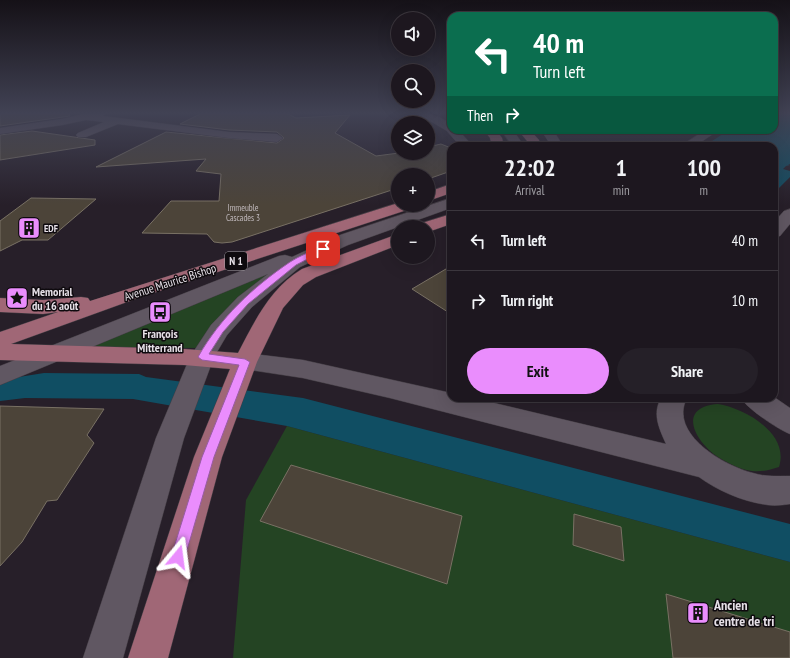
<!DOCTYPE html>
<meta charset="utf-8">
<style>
:root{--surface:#1d171f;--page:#252028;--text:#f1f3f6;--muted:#a09fa4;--line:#3b363d;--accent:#ea8dfd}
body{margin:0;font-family:"PT Sans Narrow",sans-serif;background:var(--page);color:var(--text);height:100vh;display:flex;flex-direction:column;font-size:15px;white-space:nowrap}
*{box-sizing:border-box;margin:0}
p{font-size:13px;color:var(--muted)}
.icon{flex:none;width:22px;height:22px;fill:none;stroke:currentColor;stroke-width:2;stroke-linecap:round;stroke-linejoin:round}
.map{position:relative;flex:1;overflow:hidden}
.side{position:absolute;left:447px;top:142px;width:331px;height:260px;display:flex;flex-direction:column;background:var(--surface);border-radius:12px;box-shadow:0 4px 16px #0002,0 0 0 1px var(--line)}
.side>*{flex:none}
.top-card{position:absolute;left:447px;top:12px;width:331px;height:122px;border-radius:12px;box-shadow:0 4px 16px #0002,0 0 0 1px var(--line);background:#0b6e4f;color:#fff;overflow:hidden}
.buttons{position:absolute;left:391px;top:12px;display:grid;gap:8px}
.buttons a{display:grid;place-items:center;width:44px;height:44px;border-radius:50%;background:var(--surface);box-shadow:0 4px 16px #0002,0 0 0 1px var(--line);font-size:20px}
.pin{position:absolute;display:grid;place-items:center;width:34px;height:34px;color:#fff;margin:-17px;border-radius:8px;box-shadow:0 2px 6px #0006}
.me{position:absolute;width:44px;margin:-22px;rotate:16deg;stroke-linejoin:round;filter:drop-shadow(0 0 3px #0008)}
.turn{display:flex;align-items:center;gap:14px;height:84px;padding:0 20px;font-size:18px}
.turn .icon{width:52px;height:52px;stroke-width:2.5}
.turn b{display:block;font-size:28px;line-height:34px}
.then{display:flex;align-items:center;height:38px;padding:0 20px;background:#0003;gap:8px;font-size:15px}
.eta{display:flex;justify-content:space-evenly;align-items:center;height:68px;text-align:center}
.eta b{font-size:24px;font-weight:600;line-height:28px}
.button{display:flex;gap:8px;margin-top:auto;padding:8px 20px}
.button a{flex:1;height:46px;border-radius:24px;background:var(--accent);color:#111;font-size:16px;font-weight:600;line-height:46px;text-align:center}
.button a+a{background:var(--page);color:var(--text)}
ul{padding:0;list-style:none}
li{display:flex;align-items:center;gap:12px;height:60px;padding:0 20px;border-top:1px solid var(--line)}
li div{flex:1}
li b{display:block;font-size:15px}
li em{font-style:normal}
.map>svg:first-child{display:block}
</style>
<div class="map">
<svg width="790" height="658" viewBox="0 0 790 658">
<rect width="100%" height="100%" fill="#271f29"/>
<g fill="#244423">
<polygon points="280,266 197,348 87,347"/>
<path d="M718,404C744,408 790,433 779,467C770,470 762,472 752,471C741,470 728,463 718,457C695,442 676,407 718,404Z"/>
<polygon points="287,426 790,562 790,658 233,658 246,500"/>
</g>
<g fill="#104e63">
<polygon points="774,113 790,113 790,164 788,164 790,165 786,166 783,169 790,171 790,177 774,193 774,146 718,146 709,143 729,130 774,130"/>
<polygon points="44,373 139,374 146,377 303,398 790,524 790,562 287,426 133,399 25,398 0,401 0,380"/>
</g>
<g fill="#4c4439" stroke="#797164">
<polygon points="0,113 69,113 70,116 0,126"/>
<polygon points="202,113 286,113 296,118 350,115 335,133 376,156 399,153 428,153 428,147 441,144 451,148 451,171 428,179 428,175 398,175 398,188 232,242 222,243 214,242 207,234 142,233 171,201 219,201 221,174 196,171 206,159 96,167 166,132 277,143 284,138 277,132 229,130 180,124"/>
<polygon points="32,131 95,140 95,145 0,160 0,135"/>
<polygon points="31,198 96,199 48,240 22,240 0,251 0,221"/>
<polygon points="451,266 451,314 412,289"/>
<polygon points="0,406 104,409 87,435 94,443 57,500 47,501 22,542 0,566"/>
<polygon points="291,465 462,516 447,584 260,521"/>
<polygon points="574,514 621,527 624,561 573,545"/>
<polygon points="666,594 790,632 790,658 673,658"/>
</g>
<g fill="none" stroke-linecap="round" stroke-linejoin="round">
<g stroke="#433d44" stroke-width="1">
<g id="minor">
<polygon points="87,113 106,113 103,116 229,132 277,134 283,138 277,142 229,138 118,124 86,137 78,137 76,135 78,133 104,122 86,120 62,125 0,134 0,128 62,119"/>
<path d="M417,113C431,113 439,116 451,124V130H458L473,146H460L447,131Z"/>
<polygon points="501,130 513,130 524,146 512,146"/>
<polygon points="541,130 553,130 560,141 558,146 546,146 548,141"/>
<polygon points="705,130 719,130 695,146 681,146"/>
<polygon points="451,198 451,208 348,245 300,267 252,307 227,335 214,357 184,438 123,658 83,658 156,438 190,357 211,325 238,297 268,274 0,385 0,366 279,256 285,255 292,257 340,235"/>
<polygon points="790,209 790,224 780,236 774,237 774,222 784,211"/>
<path d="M245,353L303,360L451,393V398H473L666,444C659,428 652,414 661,398H687C668,434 725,466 753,473C766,477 777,476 790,476V504C783,505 775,506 768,505C744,502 718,491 699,477L390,398L303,378L237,368L233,362L237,356Z"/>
<path d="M774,397L790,408V434C779,430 746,408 741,398Z"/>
</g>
</g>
<g stroke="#433d44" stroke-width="1">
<g id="major">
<polygon points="484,130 496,130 502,138 504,146 492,146 490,138"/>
<polygon points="518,130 530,130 539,140 540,146 528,146 527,141"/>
<polygon points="451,184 451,193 428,201 428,192"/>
<path d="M398,203V205H416L413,208L138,298L11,344L184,349L238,353C255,321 270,288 302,269L398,234V245L316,277L303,285L283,308L257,362L222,457L168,658H128L194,457L230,369L184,365L0,360V332L58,312L43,314L0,312V298L43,300L81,297L88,298L90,301Z"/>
<polygon points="451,214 451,224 428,232 428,227 420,227 422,223"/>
</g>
</g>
<use href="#minor" fill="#605762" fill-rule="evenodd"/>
<use href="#major" fill="#a06776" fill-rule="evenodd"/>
</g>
<linearGradient id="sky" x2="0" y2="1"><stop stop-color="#151117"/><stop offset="0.55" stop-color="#414254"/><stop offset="1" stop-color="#414254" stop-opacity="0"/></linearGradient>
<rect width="790" height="205" fill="url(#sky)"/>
<path fill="#ea8dfd" stroke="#985ca4" d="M320,248L327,249L296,265L248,304L223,332L209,354L245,359L250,362L214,457L185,557L183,562L178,564L173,562L171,557L202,457L239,365L202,360L198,357C220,318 253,287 290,262C299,256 310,252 320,248Z"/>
<defs>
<g id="building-square" transform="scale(1.15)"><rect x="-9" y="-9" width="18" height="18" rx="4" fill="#ea8dfd" stroke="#0e0a0e"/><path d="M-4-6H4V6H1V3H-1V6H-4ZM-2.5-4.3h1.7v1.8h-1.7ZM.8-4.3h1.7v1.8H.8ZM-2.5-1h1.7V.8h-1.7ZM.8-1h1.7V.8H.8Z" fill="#111"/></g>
<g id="sight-square" transform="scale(1.15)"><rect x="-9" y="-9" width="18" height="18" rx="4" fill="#ea8dfd" stroke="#0e0a0e"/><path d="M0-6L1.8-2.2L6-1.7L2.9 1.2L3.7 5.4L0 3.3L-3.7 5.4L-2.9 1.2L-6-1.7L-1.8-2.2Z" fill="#111"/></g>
<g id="bus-square" transform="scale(1.15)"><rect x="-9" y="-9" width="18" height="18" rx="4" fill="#ea8dfd" stroke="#0e0a0e"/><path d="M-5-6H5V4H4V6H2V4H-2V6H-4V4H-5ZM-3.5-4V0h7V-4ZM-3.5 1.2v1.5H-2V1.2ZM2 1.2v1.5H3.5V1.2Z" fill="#111"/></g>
</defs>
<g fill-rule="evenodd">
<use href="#building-square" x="29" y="228"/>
<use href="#sight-square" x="17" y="298"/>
<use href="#bus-square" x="160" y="312"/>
<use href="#building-square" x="698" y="613"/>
</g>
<g text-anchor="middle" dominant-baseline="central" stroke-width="3" stroke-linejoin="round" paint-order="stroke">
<g font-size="9" fill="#c0b9bc">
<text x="243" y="207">Immeuble<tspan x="243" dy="10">Cascades 3</tspan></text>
</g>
<g font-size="10" font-weight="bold" fill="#e6e0e7" stroke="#0e0a0e" text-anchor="start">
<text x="44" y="228">EDF</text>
</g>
<rect fill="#0e0a0e" stroke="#a5a0a6" stroke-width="1" x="225" y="252" width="22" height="18" rx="3"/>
<g font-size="11" font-weight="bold" fill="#e6e0e7">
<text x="236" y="261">N 1</text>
</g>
<g font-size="12" fill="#e6e0e7" stroke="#0e0a0e">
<text transform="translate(170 282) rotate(-18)">Avenue Maurice Bishop</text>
</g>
<g font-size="12" font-weight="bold" fill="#e6e0e7" stroke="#0e0a0e" text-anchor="start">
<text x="32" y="291">Memorial<tspan x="32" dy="14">du 16 août</tspan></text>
<text x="160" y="333" text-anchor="middle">François<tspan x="160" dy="14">Mitterrand</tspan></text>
</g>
<g font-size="14" font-weight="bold" fill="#e6e0e7" stroke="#0e0a0e" text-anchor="start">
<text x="714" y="605">Ancien<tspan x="714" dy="16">centre de tri</tspan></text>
</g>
</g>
</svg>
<div class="buttons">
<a><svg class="icon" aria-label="sound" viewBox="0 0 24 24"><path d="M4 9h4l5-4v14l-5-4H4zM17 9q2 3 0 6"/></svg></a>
<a><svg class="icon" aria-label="search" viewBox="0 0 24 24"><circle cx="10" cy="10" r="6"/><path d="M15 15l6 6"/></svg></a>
<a><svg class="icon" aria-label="layers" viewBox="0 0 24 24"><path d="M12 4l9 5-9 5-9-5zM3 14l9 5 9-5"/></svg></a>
<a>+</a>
<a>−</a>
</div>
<div class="pin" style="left:323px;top:249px;background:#d93025"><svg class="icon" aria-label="arrive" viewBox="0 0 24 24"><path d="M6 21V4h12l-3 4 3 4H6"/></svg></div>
<svg class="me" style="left:178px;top:557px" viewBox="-20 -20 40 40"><path d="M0-17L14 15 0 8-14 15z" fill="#ea8dfd" stroke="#fff" stroke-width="4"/></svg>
<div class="top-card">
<div class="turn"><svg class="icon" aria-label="left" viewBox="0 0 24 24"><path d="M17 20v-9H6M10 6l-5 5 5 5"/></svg><div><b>40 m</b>Turn left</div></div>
<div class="then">Then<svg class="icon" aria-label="right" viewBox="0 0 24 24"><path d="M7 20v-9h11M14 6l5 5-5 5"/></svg></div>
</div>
<section class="side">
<div class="eta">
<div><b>22:02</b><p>Arrival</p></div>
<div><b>1</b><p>min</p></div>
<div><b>100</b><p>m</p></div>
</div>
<ul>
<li><svg class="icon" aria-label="left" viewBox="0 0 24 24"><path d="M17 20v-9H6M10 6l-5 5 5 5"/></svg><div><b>Turn left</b></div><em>40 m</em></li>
<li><svg class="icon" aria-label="right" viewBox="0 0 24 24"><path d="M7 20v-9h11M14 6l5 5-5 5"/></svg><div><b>Turn right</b></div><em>10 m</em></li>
</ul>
<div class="button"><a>Exit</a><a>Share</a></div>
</section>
</div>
